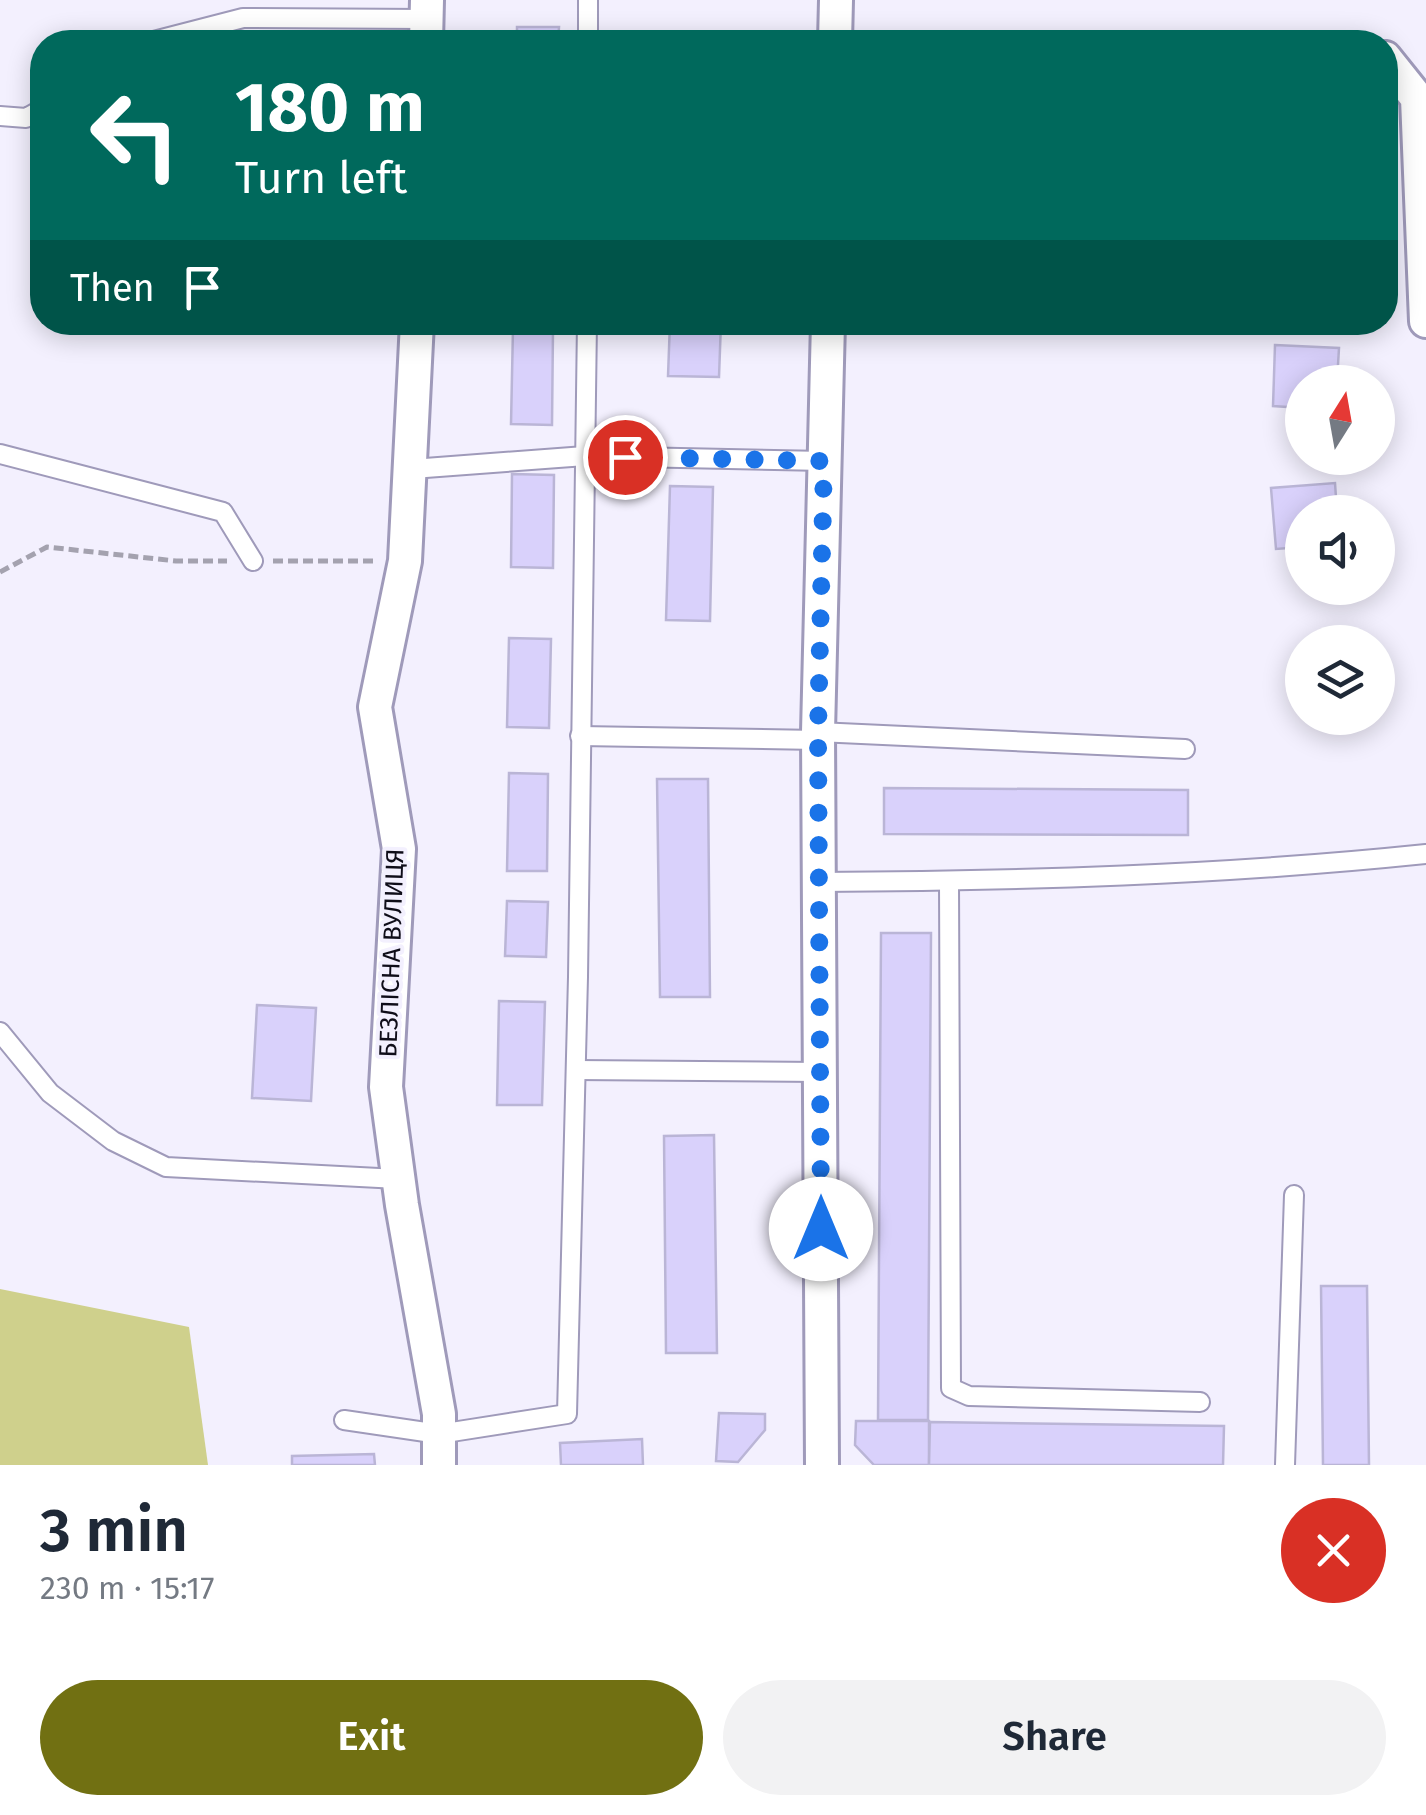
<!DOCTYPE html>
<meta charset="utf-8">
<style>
:root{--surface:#fff;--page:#f2f2f3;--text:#1f2937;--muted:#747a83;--accent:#717012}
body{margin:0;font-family:"Fira Sans",sans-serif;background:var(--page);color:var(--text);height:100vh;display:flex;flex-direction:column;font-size:38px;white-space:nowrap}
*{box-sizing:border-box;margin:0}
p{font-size:32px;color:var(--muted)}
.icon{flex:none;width:55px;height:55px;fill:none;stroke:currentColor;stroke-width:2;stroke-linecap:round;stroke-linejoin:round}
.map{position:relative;height:1465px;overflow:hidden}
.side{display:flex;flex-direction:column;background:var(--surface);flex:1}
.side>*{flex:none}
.hud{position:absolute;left:30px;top:30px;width:1368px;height:305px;border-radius:40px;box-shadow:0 5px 25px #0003;background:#00695c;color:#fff;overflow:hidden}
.needle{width:65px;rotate:11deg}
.fabs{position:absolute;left:1285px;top:365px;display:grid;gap:20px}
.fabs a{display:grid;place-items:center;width:110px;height:110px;border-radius:50%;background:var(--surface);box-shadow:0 5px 25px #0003;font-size:50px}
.pin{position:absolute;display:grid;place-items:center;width:85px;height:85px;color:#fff;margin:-42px;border:5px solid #fff;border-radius:50%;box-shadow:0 2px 10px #0007}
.me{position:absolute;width:110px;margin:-55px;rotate:0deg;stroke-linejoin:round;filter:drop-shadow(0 0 8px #0008)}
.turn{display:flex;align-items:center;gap:35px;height:210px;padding:0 40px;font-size:45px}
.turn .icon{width:130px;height:130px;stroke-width:2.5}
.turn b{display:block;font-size:70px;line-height:85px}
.then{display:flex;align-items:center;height:95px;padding:0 40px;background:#0003;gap:20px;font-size:38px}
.round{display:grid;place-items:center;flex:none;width:105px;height:105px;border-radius:52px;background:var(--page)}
.overview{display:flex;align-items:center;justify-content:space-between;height:170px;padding:0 40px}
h1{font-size:60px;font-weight:600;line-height:75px}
.primary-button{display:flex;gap:20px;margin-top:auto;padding:20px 40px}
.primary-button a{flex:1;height:115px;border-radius:60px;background:var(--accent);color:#fff;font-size:40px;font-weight:600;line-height:115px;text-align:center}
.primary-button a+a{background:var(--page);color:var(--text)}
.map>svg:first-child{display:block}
</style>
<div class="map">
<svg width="1426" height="1465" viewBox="0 0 1426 1465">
<rect width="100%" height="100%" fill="#f3f0fe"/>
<polygon fill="#cfd08c" points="0,1289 189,1327 208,1465 0,1465"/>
<g fill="#d9d1fb" stroke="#bab5d6" stroke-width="2.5">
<polygon points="517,27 559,27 558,42 517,42"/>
<polygon points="670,322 721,322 719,377 668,376"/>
<polygon points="513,328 553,329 552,425 511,424"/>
<polygon points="1275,345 1339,348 1337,382 1302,382 1302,408 1273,406"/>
<polygon points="512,474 554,475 553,568 511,567"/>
<polygon points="1335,483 1337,512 1302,512 1302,547 1276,549 1271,488"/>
<polygon points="670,486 713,487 710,621 666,620"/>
<polygon points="509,638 551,639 549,728 507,727"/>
<polygon points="509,773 548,774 547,871 507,871"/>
<polygon points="657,779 708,779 710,997 660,997"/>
<polygon points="884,788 1188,790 1188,835 884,834"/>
<polygon points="507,901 548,902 546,957 505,956"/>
<polygon points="881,933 931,933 928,1420 878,1420"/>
<polygon points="499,1001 545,1002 542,1105 497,1105"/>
<polygon points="257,1005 316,1008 311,1101 252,1098"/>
<polygon points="714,1135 717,1353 666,1353 664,1136"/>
<polygon points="1321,1286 1367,1286 1369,1465 1323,1465"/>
<polygon points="719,1413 765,1414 765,1430 738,1462 716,1461"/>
<polygon points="856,1421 929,1421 929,1465 874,1465 855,1445"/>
<polygon points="930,1422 1224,1426 1223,1465 929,1465"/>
<polygon points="642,1439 643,1465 561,1465 560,1443"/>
<polygon points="374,1454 375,1465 292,1465 292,1456"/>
</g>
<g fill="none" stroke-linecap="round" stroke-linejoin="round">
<g stroke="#9f9aba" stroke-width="22">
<g id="lane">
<polyline points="150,42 243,18 426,19"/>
<polyline points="588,42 588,0"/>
<polyline points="0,116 26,118 42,109"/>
<polyline points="0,454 223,512 253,561"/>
<polyline points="412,469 585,456 824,461"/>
<polyline points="818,732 1185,749"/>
<polyline points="580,736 818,740"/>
<path d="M819,882C1022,881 1224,875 1426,854"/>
<polyline points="949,882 951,1388 969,1396 1200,1402"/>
<polyline points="0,1032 50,1093 113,1141 166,1167 398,1179"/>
<polyline points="576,1070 820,1072"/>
<polyline points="344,1420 439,1434 567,1414 578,977 587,322"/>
<polyline points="1285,1465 1294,1195"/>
</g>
</g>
<g stroke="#9f9aba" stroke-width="38">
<g id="street">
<polyline points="426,42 427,0"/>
<polyline points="835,42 836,0"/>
<polyline points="1385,58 1417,98 1426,321"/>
<polyline points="417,322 405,561 375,707 399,849 386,1087 402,1205 439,1414 439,1465"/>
<polyline points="822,1465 818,732 828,322"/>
</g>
</g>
<g stroke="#a4a2af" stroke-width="5" stroke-dasharray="10 5" stroke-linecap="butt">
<polyline points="273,561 377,561"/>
<polyline points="0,572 47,547 176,561 227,561"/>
</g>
<use href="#lane" stroke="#fff" stroke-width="18"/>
<use href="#street" stroke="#fff" stroke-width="32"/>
</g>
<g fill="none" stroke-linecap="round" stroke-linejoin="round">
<polyline stroke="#1a73e8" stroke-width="18" stroke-dasharray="0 32.4" points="625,457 824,461 818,732 821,1229"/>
</g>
<g text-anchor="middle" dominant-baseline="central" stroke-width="8" stroke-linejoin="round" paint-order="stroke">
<g font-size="25" fill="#0f0d19" stroke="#f3f0fe">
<text transform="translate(392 953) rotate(-88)">БЕЗЛІСНА ВУЛИЦЯ</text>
</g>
</g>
</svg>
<div class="fabs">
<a><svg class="needle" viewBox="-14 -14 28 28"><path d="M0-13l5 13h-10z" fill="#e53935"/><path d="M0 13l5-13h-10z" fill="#747a83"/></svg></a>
<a><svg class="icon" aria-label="sound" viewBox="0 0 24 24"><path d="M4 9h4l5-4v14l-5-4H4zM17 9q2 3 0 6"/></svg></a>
<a><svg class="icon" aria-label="layers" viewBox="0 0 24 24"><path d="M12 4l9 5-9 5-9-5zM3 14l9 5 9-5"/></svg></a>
</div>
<div class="pin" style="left:625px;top:457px;background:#d93025"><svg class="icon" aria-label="arrive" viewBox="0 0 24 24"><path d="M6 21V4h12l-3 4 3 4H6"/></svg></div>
<svg class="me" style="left:821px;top:1229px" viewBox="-20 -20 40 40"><circle r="19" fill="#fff"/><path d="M0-13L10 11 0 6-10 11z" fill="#1a73e8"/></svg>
<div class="hud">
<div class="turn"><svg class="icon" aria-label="left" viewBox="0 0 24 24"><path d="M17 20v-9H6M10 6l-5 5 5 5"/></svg><div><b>180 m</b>Turn left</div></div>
<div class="then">Then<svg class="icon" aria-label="arrive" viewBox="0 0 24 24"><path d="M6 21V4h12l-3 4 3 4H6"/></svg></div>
</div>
</div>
<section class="side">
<div class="overview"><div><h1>3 min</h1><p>230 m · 15:17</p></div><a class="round" style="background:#d93025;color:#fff"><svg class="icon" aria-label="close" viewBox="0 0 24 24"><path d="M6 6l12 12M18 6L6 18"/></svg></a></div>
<div class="primary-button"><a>Exit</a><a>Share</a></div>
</section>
